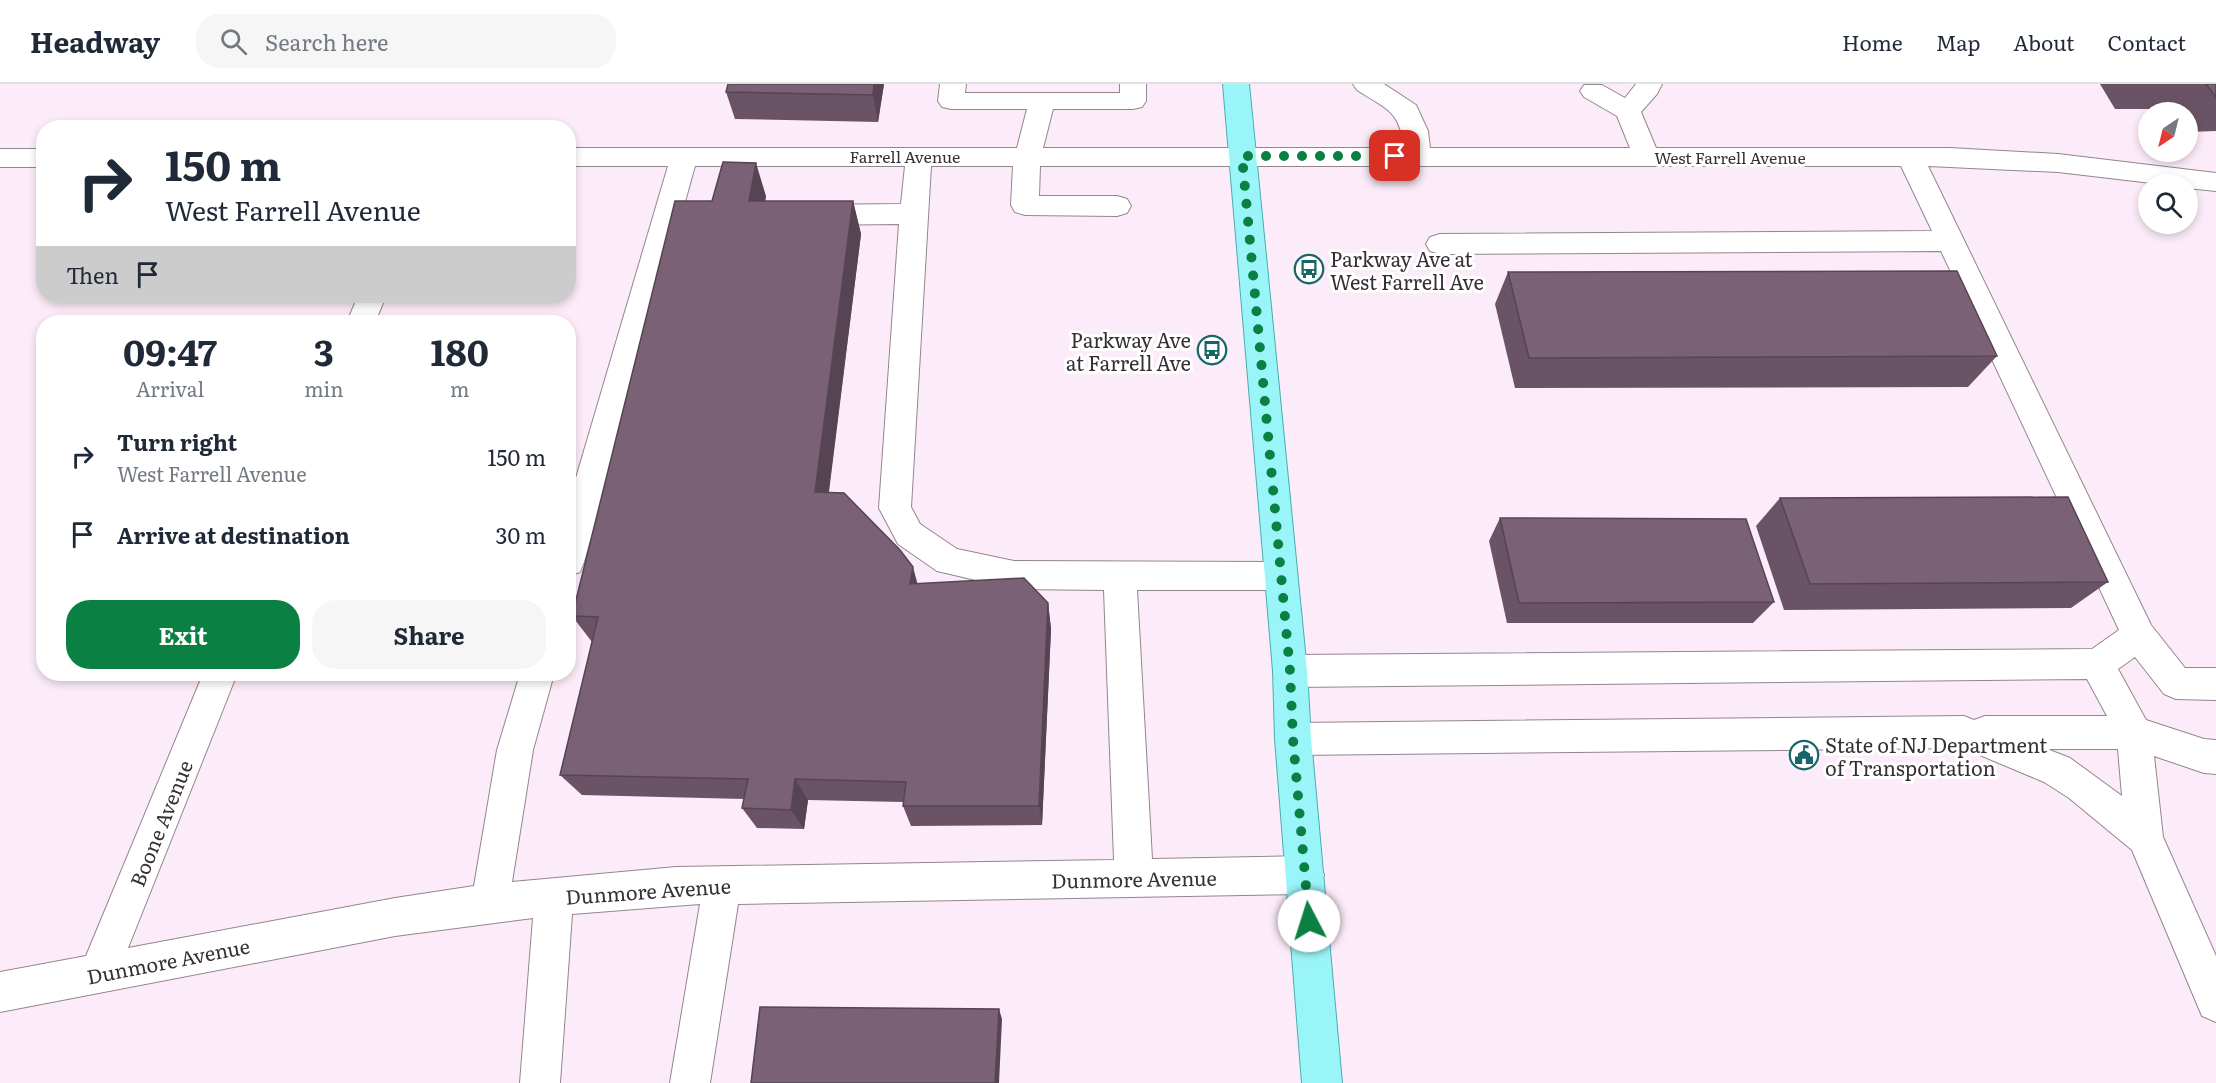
<!DOCTYPE html>
<style>
:root{--surface:#fff;--page:#f6f6f7;--text:#1f2937;--muted:#747a83;--line:#e0e1e3;--accent:#0b8043}
body{margin:0;font-family:Literata,serif;background:var(--page);color:var(--text);height:100vh;display:flex;flex-direction:column;font-size:22px;white-space:nowrap}
*{box-sizing:border-box;margin:0}
p{font-size:20px;color:var(--muted)}
.icon{flex:none;width:33px;height:33px;fill:none;stroke:currentColor;stroke-width:2;stroke-linecap:round;stroke-linejoin:round}
.map{position:relative;flex:1;overflow:hidden}
.panel{position:absolute;left:36px;top:231px;width:540px;height:366px;display:flex;flex-direction:column;background:var(--surface);border-radius:24px;box-shadow:0 3px 9px #0003}
.panel>*{flex:none}
.top-card{position:absolute;left:36px;top:36px;width:540px;height:183px;border-radius:24px;box-shadow:0 3px 9px #0003;background:#fff;color:var(--text);overflow:hidden}
.needle{width:39px;rotate:215deg}
.fabs{position:absolute;left:2138px;top:18px;display:grid;gap:12px}
.fabs a{display:grid;place-items:center;width:60px;height:60px;border-radius:50%;background:var(--surface);box-shadow:0 3px 9px #0003;font-size:30px}
.pin{position:absolute;display:grid;place-items:center;width:51px;height:51px;color:#fff;margin:-26px;border-radius:12px;box-shadow:0 3px 9px #0006}
.me{position:absolute;width:66px;margin:-33px;rotate:355deg;stroke-linejoin:round;filter:drop-shadow(0 0 4px #0008)}
.turn{display:flex;align-items:center;gap:21px;height:126px;padding:0 30px;font-size:27px}
.turn .icon{width:78px;height:78px;stroke-width:2.5}
.turn b{display:block;font-size:42px;line-height:51px}
.then{display:flex;align-items:center;height:57px;padding:0 30px;background:#0003;gap:12px;font-size:22px}
.eta{display:flex;justify-content:space-evenly;align-items:center;height:102px;text-align:center}
.eta b{font-size:36px;font-weight:700;line-height:42px}
.primary-button{display:flex;gap:12px;margin-top:auto;padding:12px 30px}
.primary-button a{flex:1;height:69px;border-radius:24px;background:var(--accent);color:#fff;font-size:24px;font-weight:700;line-height:69px;text-align:center}
.primary-button a+a{background:var(--page);color:var(--text)}
ul{padding:0;list-style:none}
li{display:flex;align-items:center;gap:18px;height:78px;padding:0 30px}
li div{flex:1}
li b{display:block;font-size:22px}
li em{font-style:normal}
header{display:flex;align-items:center;gap:36px;box-sizing:border-box;height:84px;padding:0 30px;background:var(--surface);border-bottom:2px solid var(--line)}
header strong{font-size:28px}
nav{display:flex;gap:33px;margin-inline-start:auto;font-size:21px}
.search{width:420px;height:54px;background:var(--page);display:flex;align-items:center;gap:15px;box-sizing:border-box;padding:0 21px;border-radius:24px;color:var(--muted);font-size:22px}
.map>svg:first-child{display:block}
</style>
<header>
<strong>Headway</strong>
<div class="search"><svg class="icon" aria-label="search" viewBox="0 0 24 24"><circle cx="10" cy="10" r="6"/><path d="M15 15l6 6"/></svg>Search here</div>
<nav><a>Home</a><a>Map</a><a>About</a><a>Contact</a></nav>
</header>
<div class="map">
<svg width="2216" height="999" viewBox="0 0 2216 999">
<rect width="100%" height="100%" fill="#fcecf9"/>
<g fill="none" stroke-linecap="round" stroke-linejoin="round">
<g stroke="#938590" stroke-width="2">
<g id="minor">
<path d="M940,0H966L965,9H1120V0H1146V17L1142,23L1133,25H1053L1043,64H1404C1400,26 1386,25 1357,6L1353,0H1384L1416,21L1428,47L1430,64H1630L1617,32L1584,13L1580,7L1584,1H1602L1625,14L1636,0H1662L1657,10L1641,28L1656,64H1950L2058,70L2216,89V107L2187,104V100H2160L2058,88L1928,82L2151,541L2185,584H2216V616L2176,615L2164,610L2135,573L2118,585L2146,636L2204,655L2216,656V690L2204,689L2154,672L2163,753L2216,872V938L2202,932L2132,766L2069,714L2044,698L1963,664L1293,671L1280,667L1275,655L1280,643L1293,639L1964,632L1974,636L1985,632H2107L2087,595L1290,603L1278,598L1273,587L1278,576L1290,571L2092,565L2119,546L1941,167L1440,170L1430,167L1426,160L1430,153L1440,150L1932,147L1901,82H1040L1039,112H1117L1127,115L1131,122L1127,129L1117,132L1025,131L1015,128L1011,121L1013,82H931L911,423L920,440L957,465L1014,477L1281,478L1293,482L1297,492L1293,502L1281,506H1137L1152,775L1305,772L1318,778L1324,791L1318,804L1305,810L738,820L710,999H670L700,820L572,830L560,999H520L533,834L395,852L0,928V888L86,872L203,590H237L128,864L395,814L474,802L497,666L520,590H554L533,666L512,798L676,783L1114,776L1104,506L1014,505L937,487L898,460L879,424L899,140L810,141L800,138L796,131L800,124L810,121L901,120L905,82H695L584,478L580,488L568,492V421L668,82H568V64H1017L1027,25H951L942,23L938,17ZM2047,665H2118L2122,712L2070,674Z"/>
<rect x="0" y="65" width="44" height="18"/>
<polygon points="358,212 386,212 375,238 347,238"/>
</g>
</g>
<g stroke="#4bacb1" stroke-width="2">
<polygon id="major" points="1223,0 1249,0 1307,587 1311,655 1342,999 1302,999 1275,655 1273,587"/>
</g>
<use href="#minor" fill="#fff" fill-rule="evenodd"/>
<use href="#major" fill="#9af5f8" fill-rule="evenodd"/>
</g>
<g fill="#6a5365">
<polygon points="728,0 884,0 878,38 735,35 726,8"/>
<polygon points="2100,0 2216,0 2216,47 2187,48 2187,28 2170,28 2168,25 2115,25"/>
<polygon points="766,112 765,117 853,117 861,150 829,408 917,500 1048,519 1051,545 1042,741 911,742 903,722 903,718 808,716 804,745 757,744 742,724 744,715 582,711 560,691 592,558 572,532 712,117"/>
<polygon points="1508,188 1997,272 1968,303 1515,304 1495,220"/>
<polygon points="1780,414 2108,498 2071,524 1784,526 1756,442"/>
<polygon points="1500,434 1774,518 1753,539 1507,539 1489,457"/>
</g>
<g fill="#564453">
<polygon points="874,0 884,0 878,38 873,11"/>
<polygon points="756,79 766,112 760,150 749,117"/>
<polygon points="853,117 861,150 825,436 815,408"/>
<polygon points="913,483 920,509 910,500"/>
<polygon points="1048,519 1051,545 1042,741 1039,722"/>
<polygon points="795,695 808,716 804,745 791,726"/>
<polygon points="999,925 1002,935 999,999 995,999"/>
</g>
<g fill="#7b6176" stroke="#564453" stroke-width="1.5">
<polygon points="728,0 874,0 873,11 726,8"/>
<polygon points="2206,0 2216,0 2216,13"/>
<polygon points="723,78 756,79 749,117 853,117 815,408 844,409 900,466 913,483 910,500 1024,494 1048,519 1039,722 903,722 906,698 795,695 791,726 742,724 748,695 560,691 598,533 572,532 675,117 712,117"/>
<polygon points="1957,187 1997,272 1529,274 1508,188"/>
<polygon points="2068,413 2108,498 1810,500 1780,414"/>
<polygon points="1500,434 1746,435 1774,518 1519,519"/>
<polygon points="760,923 999,925 995,999 751,999"/>
</g>
<g fill="none" stroke-linecap="round" stroke-linejoin="round">
<polyline stroke="#0b8043" stroke-width="10" stroke-dasharray="0 18" points="1309,837 1293,655 1290,587 1242,72 1395,72"/>
</g>
<defs>
<g id="bus-ring" transform="scale(1.5)"><circle r="9.5" fill="#fff" stroke="#186669" stroke-width="1.5"/><path d="M-5-6H5V4H4V6H2V4H-2V6H-4V4H-5ZM-3.5-4V0h7V-4ZM-3.5 1.2v1.5H-2V1.2ZM2 1.2v1.5H3.5V1.2Z" fill="#186669"/></g>
<g id="civic-ring" transform="scale(1.5)"><circle r="9.5" fill="#fff" stroke="#186669" stroke-width="1.5"/><path d="M-.6-6.5H3V-4.5H.6V-3L4-1V1h2V6H-6V1h2V-1L-.6-3ZM-1.2 2.5V6h2.4V2.5Z" fill="#186669"/></g>
</defs>
<g fill-rule="evenodd">
<use href="#bus-ring" x="1309" y="185"/>
<use href="#bus-ring" x="1212" y="266"/>
<use href="#civic-ring" x="1804" y="671"/>
</g>
<g text-anchor="middle" dominant-baseline="central" stroke-width="6" stroke-linejoin="round" paint-order="stroke">
<g font-size="16" fill="#363035" stroke="#fff">
<text x="905" y="72">Farrell Avenue</text>
<text x="1730" y="73">West Farrell Avenue</text>
</g>
<g font-size="20" fill="#363035" stroke="#fff" text-anchor="start">
<text x="1330" y="174">Parkway Ave at<tspan x="1330" dy="23">West Farrell Ave</tspan></text>
<text x="1191" y="255" text-anchor="end">Parkway Ave<tspan x="1191" dy="23">at Farrell Ave</tspan></text>
<text x="1825" y="660">State of NJ Department<tspan x="1825" dy="23">of Transportation</tspan></text>
</g>
<g font-size="20" fill="#363035" stroke="#fff">
<text transform="translate(160 739) rotate(-68)">Boone Avenue</text>
<text transform="translate(1134 794) rotate(-1)">Dunmore Avenue</text>
<text transform="translate(648 806) rotate(-4)">Dunmore Avenue</text>
<text transform="translate(168 876) rotate(-11)">Dunmore Avenue</text>
</g>
</g>
</svg>
<div class="fabs">
<a><svg class="needle" viewBox="-14 -14 28 28"><path d="M0-13l5 13h-10z" fill="#e53935"/><path d="M0 13l5-13h-10z" fill="#747a83"/></svg></a>
<a><svg class="icon" aria-label="search" viewBox="0 0 24 24"><circle cx="10" cy="10" r="6"/><path d="M15 15l6 6"/></svg></a>
</div>
<div class="pin" style="left:1395px;top:72px;background:#d93025"><svg class="icon" aria-label="arrive" viewBox="0 0 24 24"><path d="M6 21V4h12l-3 4 3 4H6"/></svg></div>
<svg class="me" style="left:1309px;top:837px" viewBox="-20 -20 40 40"><circle r="19" fill="#fff"/><path d="M0-13L10 11 0 6-10 11z" fill="#0b8043"/></svg>
<div class="top-card">
<div class="turn"><svg class="icon" aria-label="right" viewBox="0 0 24 24"><path d="M7 20v-9h11M14 6l5 5-5 5"/></svg><div><b>150 m</b>West Farrell Avenue</div></div>
<div class="then">Then<svg class="icon" aria-label="arrive" viewBox="0 0 24 24"><path d="M6 21V4h12l-3 4 3 4H6"/></svg></div>
</div>
<section class="panel">
<div class="eta">
<div><b>09:47</b><p>Arrival</p></div>
<div><b>3</b><p>min</p></div>
<div><b>180</b><p>m</p></div>
</div>
<ul>
<li><svg class="icon" aria-label="right" viewBox="0 0 24 24"><path d="M7 20v-9h11M14 6l5 5-5 5"/></svg><div><b>Turn right</b><p>West Farrell Avenue</p></div><em>150 m</em></li>
<li><svg class="icon" aria-label="arrive" viewBox="0 0 24 24"><path d="M6 21V4h12l-3 4 3 4H6"/></svg><div><b>Arrive at destination</b></div><em>30 m</em></li>
</ul>
<div class="primary-button"><a>Exit</a><a>Share</a></div>
</section>
</div>
